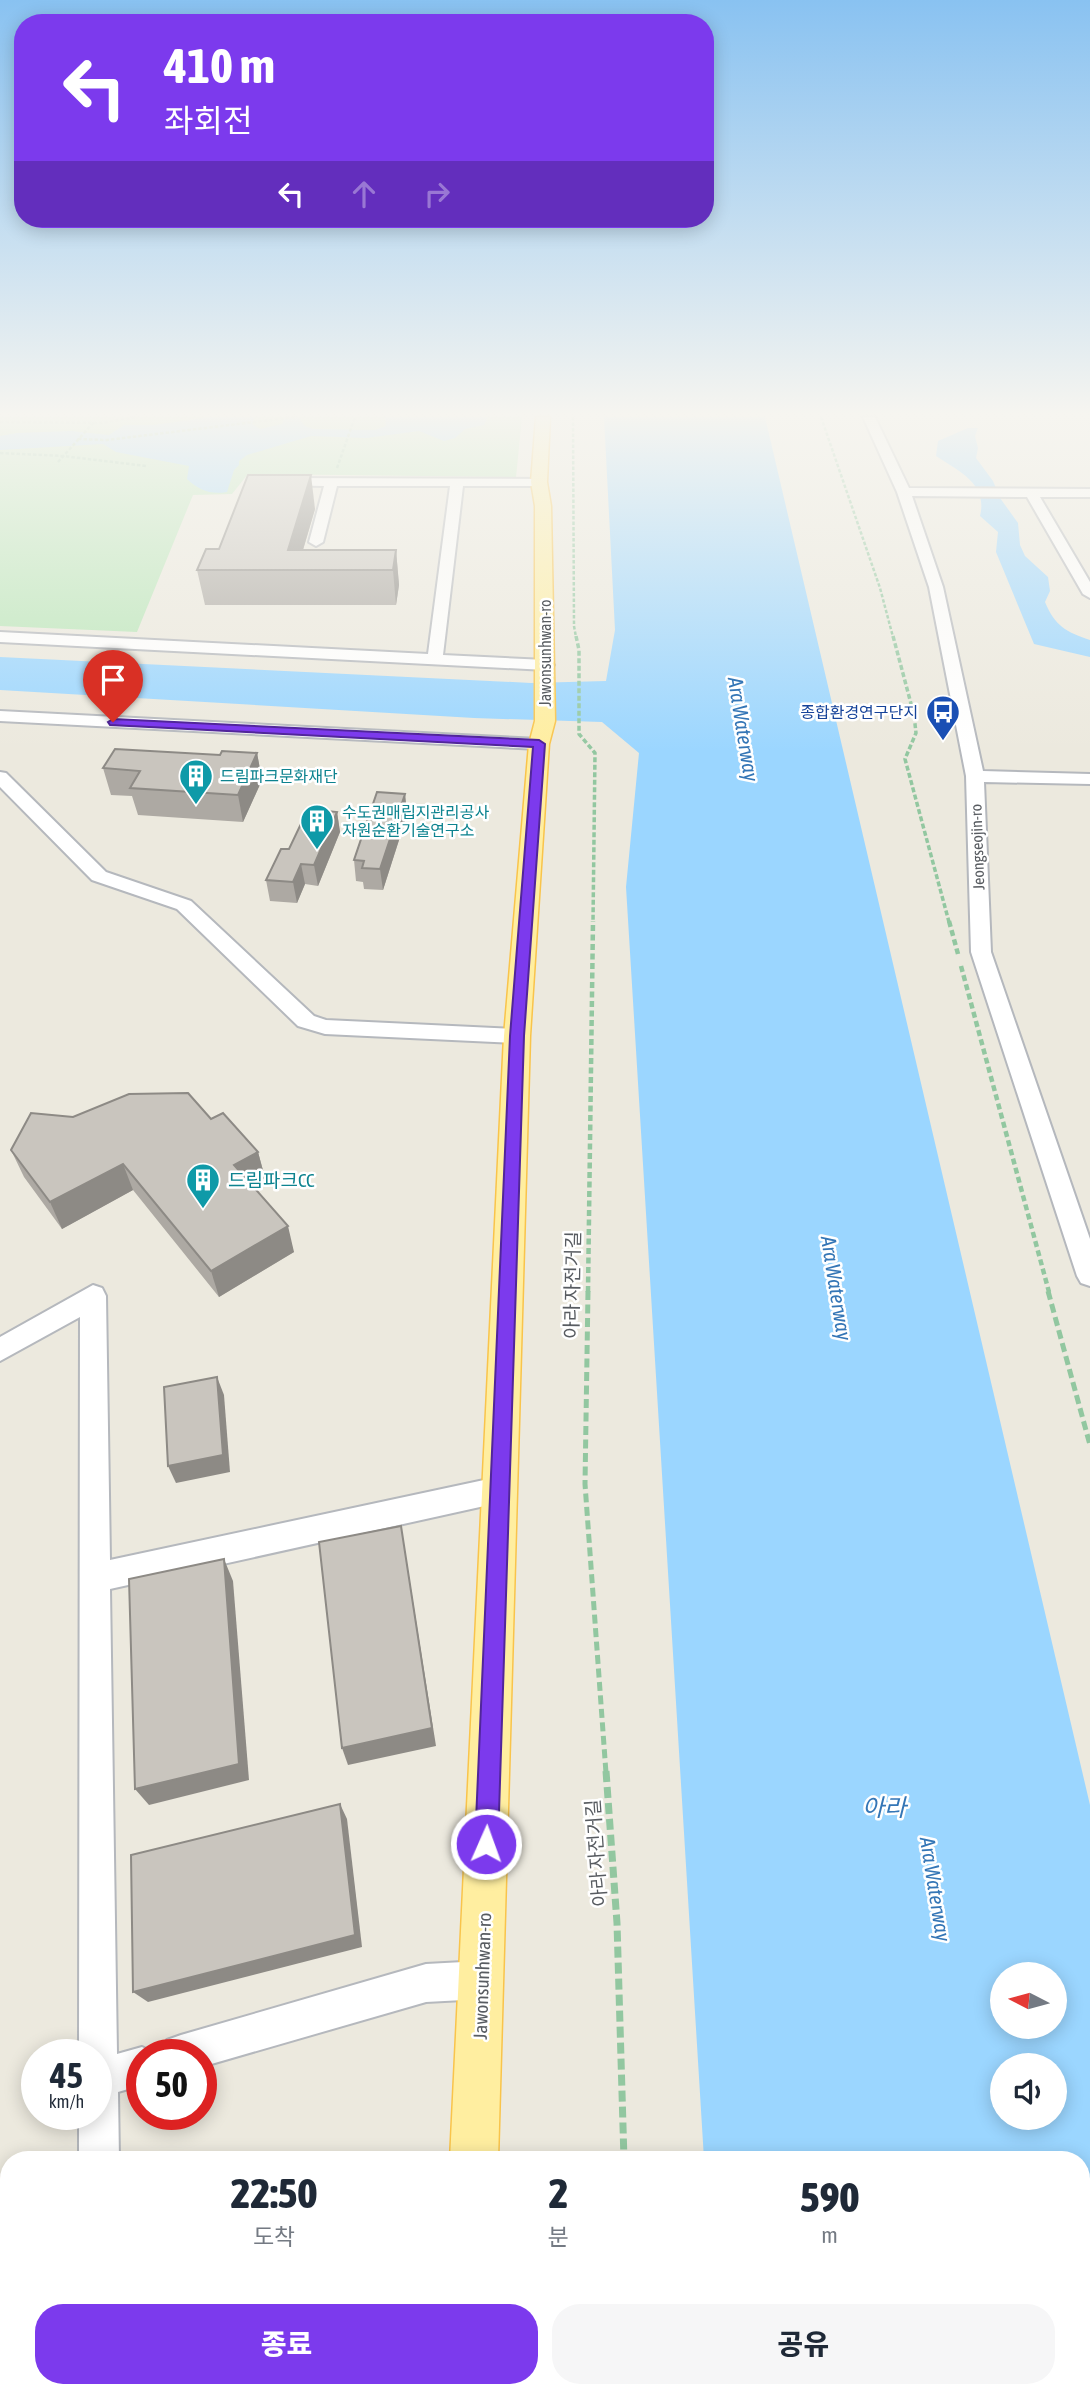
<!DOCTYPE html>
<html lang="ko">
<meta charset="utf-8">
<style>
:root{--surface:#fff;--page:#f6f6f7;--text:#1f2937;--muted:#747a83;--accent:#7c3aed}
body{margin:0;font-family:"Asap Condensed","Noto Sans KR",sans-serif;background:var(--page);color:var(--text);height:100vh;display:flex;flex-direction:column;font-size:26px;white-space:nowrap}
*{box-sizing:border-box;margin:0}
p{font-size:23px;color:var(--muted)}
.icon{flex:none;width:38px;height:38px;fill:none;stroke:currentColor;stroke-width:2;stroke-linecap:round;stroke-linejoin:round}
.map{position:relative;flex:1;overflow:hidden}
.sheet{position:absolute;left:0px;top:2151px;width:1090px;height:247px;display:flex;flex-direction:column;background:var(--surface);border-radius:28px 28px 0 0;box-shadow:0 4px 18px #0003}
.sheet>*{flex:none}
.hud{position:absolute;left:14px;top:14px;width:700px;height:214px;border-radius:28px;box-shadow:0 4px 18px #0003;background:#7c3aed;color:#fff;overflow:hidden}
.needle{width:46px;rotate:276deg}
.tools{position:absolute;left:990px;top:1962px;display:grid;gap:14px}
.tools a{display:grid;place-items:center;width:77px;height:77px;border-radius:50%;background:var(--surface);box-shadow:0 4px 18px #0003;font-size:35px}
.speed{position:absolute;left:21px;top:2039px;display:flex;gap:14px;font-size:35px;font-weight:700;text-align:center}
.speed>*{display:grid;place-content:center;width:91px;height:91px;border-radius:50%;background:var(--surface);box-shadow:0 4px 18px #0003;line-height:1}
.speed small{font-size:18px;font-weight:400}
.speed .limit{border:10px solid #d22;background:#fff;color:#111}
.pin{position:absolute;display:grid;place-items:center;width:60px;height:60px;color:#fff;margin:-72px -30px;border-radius:50% 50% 50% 0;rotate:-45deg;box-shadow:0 0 7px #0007}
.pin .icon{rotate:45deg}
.me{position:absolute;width:77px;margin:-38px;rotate:2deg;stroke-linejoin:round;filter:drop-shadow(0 0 5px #0008)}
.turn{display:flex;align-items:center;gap:24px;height:147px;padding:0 35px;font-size:32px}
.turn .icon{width:91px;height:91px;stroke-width:2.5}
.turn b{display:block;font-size:49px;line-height:60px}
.lanes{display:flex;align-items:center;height:66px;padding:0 35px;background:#0003;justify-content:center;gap:35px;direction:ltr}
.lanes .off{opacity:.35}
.eta{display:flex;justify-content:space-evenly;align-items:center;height:119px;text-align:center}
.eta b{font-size:42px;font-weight:800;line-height:49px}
.action{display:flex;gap:14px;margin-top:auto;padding:14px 35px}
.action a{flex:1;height:80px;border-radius:28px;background:var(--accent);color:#fff;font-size:28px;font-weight:800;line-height:80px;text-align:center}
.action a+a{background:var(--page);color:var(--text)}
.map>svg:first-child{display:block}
</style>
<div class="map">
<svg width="1090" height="2396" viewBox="0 0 1090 2396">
<rect width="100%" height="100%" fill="#ece9de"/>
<polygon fill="#b9e6b8" points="0,417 522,417 516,477 248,474 232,494 193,495 137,632 0,626"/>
<g fill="#9bd6ff" fill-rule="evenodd">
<path d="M210,417H255L252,424L260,429L282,424L285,417H298L305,426L313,429L375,430L386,426L385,417H488L484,425L465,429L455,438L444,441L419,431L366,438L311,436L247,455L239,461V465L234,470L227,492C210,495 199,490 187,479L189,466L116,452L103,444L0,450V436L17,433L71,431L109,435L124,425H153Z"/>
<path d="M604,417H765L1090,1805V2396H718V2389H1082V2160L704,2159L626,887L639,753L602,722L474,718L0,690V657L531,683L606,681L615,630ZM1003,1974H1055V2026H1003ZM1003,2065H1055V2118H1003Z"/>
<path d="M968,428H978L975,436L978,448L976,458L993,481L1000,498L1018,523L1020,545L1025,556L1048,577L1050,591L1045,602C1055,626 1066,632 1090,640V657L1034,644L996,552L998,532L980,516C988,484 959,471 936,456L938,441Z"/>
</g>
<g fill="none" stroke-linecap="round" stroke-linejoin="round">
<g stroke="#b5b8bd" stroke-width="4">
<g id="minor">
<polygon points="863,417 875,417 909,488 1090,489 1090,497 1040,497 1090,582 1090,598 1083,594 1027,497 912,496 943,587 983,771 1090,774 1090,784 984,782 991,952 1090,1239 1090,1286 1081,1283 1077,1276 971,952 966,776 929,587 897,492"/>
<polygon points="278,478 544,479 544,485 539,486 463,486 443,655 546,660 554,665 546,670 0,642 0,632 428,654 450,486 337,486 323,542 316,546 309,542 324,486 273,485 272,482"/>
<polygon points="0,711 539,739 548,744 539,749 0,721"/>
<polygon points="0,772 6,773 106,872 191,901 314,1016 326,1020 517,1029 525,1031 528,1036 525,1041 517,1043 325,1034 298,1026 177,909 92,880 0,787"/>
<polygon points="93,1285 102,1288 106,1296 110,1560 498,1477 508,1481 513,1490 508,1499 498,1503 110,1589 117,2054 142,2047 156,2054 142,2054 142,2085 118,2092 119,2160 79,2160 79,2114 96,2114 96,2054 79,2054 80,1317 0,1361 0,1337"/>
<polygon points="482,1961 495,1967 501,1980 495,1993 482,1999 426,2002 201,2067 201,2054 162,2054 167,2040 181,2035 426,1964"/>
<rect x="76" y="2389" width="44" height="7"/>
</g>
</g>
<g stroke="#f9c44b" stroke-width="3">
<g id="major">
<polygon points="536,417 550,417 547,482 551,506 555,721 549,744 530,1036 498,2160 450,2160 504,1036 529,744 535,721 535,506 531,482"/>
<polygon points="436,2389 490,2389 489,2396 435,2396"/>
</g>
</g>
<g stroke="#92c7a0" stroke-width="2.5" stroke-dasharray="3.5 2" stroke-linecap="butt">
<polyline points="573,417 574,626 576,637"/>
<polyline points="821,417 880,588 893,637"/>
<polyline points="0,422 102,423 136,417"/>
<polyline points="78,439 107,440 295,417"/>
<polyline points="0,453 63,456 146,466"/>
<polyline points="58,462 94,422"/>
<polyline points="337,468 355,417"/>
</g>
<g stroke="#92c7a0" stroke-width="3.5" stroke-dasharray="5 2.5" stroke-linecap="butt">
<polyline points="576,636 579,650 579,734 595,753 593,922"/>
<polyline points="893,636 914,715 916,733 905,759 949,922"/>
</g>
<g stroke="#92c7a0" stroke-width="4.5" stroke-dasharray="6 3.5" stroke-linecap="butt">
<polyline points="949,921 958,954"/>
<polyline points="961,966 1049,1292"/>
<polyline points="588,1292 593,921"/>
</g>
<g stroke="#92c7a0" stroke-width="5" stroke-dasharray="9 4.5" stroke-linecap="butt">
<polyline points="588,1291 585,1484 606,1773"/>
<polyline points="1048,1291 1090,1445"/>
</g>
<g stroke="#92c7a0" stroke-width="7" stroke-dasharray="11 5" stroke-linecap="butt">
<polyline points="606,1771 617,1923 624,2160"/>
<polyline points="631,2389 631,2396"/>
</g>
<use href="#minor" fill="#fff" fill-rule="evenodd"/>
<use href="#major" fill="#ffeea0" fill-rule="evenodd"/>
</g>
<g fill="#ada9a3">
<polygon points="315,509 303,550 396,550 399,585 396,605 205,605 197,570 219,549"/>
<polygon points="257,753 262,780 243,822 138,815 132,796 111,795 103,768 220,755"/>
<polygon points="405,794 407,815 383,890 364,889 363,882 356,881 354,860"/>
<polygon points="337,812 340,832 318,886 305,884 297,903 270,901 266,880 289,849"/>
<polygon points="73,1117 211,1119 258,1152 265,1178 252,1185 294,1252 219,1297 133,1190 62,1229 24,1177 11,1150"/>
</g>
<g fill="#8d8a85">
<polygon points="311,475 315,509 297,570 288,550"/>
<polygon points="396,550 399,585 396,605 393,570"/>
<polygon points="257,753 262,780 243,822 238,795"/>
<polygon points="405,794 407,815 383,890 380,869"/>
<polygon points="337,812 340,832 318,886 314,865"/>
<polygon points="301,864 305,884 297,903 293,882"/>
<polygon points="258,1152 265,1178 241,1191 234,1165"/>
<polygon points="123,1164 133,1190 62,1229 50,1202"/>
<polygon points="288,1226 294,1252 219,1297 211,1271"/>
<polygon points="217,1377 224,1395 230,1472 176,1483 168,1466"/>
<polygon points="401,1526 436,1746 348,1765 342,1748"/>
<polygon points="224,1559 233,1581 249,1780 149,1805 135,1789"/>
<polygon points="340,1804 347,1819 362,1947 148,2002 133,1992"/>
</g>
<g fill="#c9c5be" stroke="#8d8a85" stroke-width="2">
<polygon points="248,475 311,475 288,550 396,550 393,570 197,570 206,549 219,549"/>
<polygon points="115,749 220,755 222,751 257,753 238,795 130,788 140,771 103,768"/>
<polygon points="377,792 405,794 380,869 362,868 364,861 354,860"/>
<polygon points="308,809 337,812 314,865 301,864 293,882 266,880 281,849 289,849"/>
<polygon points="188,1093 211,1119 223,1113 258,1152 234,1165 288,1226 211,1271 123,1164 50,1202 11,1150 31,1113 73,1117 129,1094"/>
<polygon points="217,1377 223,1455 168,1466 164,1387"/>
<polygon points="401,1526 432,1728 342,1748 319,1542"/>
<polygon points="224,1559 239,1764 135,1789 129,1579"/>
<polygon points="340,1804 355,1935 133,1992 131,1855"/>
</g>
<linearGradient id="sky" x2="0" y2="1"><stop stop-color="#89c2f1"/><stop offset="0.55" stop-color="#f6f5f0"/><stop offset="1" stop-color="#f6f5f0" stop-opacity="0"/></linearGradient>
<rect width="1090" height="752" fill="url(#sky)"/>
<polygon fill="#7c3aed" stroke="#51269a" stroke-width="2" points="113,719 539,740 545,744 524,1036 498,1844 495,1852 486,1855 478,1852 475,1844 510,1036 533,747 110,725 108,722"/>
<defs>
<g id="bus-pin" transform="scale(1.75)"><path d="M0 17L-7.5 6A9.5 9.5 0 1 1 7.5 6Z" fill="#1a4fb4" stroke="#fff"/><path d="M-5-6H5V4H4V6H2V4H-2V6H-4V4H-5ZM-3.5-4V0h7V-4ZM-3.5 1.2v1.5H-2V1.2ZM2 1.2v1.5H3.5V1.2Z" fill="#fff"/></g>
<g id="building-pin" transform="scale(1.75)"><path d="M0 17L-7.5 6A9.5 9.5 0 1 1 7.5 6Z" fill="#0f9aa8" stroke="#fff"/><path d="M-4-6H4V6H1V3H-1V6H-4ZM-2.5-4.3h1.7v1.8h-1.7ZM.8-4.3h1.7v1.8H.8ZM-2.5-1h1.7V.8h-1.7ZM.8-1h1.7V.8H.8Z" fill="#fff"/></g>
</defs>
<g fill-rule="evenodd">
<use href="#bus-pin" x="943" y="712"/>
<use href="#building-pin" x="196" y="776"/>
<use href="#building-pin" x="317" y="821"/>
<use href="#building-pin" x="203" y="1180"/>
</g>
<g text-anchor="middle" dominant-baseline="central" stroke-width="5" stroke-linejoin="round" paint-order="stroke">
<g font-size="16" fill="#585c61" stroke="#fff">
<text transform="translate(545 653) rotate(-90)">Jawonsunhwan-ro</text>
<text transform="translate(977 847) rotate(-92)">Jeongseojin-ro</text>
</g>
<g font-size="16" fill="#164399" stroke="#fff" text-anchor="end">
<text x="918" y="712">종합환경연구단지</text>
</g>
<g font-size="16" fill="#0d838f" stroke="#fff" text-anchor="start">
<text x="220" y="776">드림파크문화재단</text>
<text x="342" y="812">수도권매립지관리공사<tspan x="342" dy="18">자원순환기술연구소</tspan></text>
</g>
<g font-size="19" fill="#0d838f" stroke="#fff" text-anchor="start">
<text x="228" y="1180">드림파크CC</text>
</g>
<g font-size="19" fill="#585c61" stroke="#fff">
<text transform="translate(572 1285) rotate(-89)">아라 자전거길</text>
<text transform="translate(596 1853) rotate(-94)">아라 자전거길</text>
<text transform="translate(482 1976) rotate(-88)">Jawonsunhwan-ro</text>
</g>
<g font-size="21" font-style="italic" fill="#3476b6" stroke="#fff">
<text transform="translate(744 729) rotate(81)">Ara Waterway</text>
<text transform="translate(837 1288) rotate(81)">Ara Waterway</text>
<text transform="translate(936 1889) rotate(81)">Ara Waterway</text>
</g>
<g font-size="24" font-style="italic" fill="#3476b6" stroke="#fff">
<text x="884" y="1807">아라</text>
</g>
</g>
</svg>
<div class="tools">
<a><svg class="needle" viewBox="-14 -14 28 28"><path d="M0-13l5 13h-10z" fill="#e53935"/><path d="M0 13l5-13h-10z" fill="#747a83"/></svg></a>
<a><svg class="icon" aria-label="sound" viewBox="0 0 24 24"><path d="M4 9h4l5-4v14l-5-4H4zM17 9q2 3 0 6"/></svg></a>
</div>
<div class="speed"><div>45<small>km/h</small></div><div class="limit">50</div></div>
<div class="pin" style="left:113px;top:722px;background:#d93025"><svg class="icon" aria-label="arrive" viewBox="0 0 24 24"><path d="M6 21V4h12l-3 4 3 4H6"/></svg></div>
<svg class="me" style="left:486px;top:1844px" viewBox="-20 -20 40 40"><circle r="17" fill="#7c3aed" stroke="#fff" stroke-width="3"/><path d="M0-11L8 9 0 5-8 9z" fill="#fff"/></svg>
<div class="hud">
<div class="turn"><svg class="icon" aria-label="left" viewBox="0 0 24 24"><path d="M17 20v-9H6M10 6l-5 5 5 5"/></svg><div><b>410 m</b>좌회전</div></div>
<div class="lanes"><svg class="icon" aria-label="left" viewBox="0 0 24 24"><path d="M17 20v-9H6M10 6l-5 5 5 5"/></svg><svg class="icon off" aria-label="ahead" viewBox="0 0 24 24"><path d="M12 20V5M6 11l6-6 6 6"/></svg><svg class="icon off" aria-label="right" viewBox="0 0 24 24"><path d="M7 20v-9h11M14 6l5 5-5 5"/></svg></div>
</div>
<section class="sheet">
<div class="eta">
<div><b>22:50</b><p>도착</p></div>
<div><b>2</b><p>분</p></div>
<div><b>590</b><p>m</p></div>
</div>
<div class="action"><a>종료</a><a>공유</a></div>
</section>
</div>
